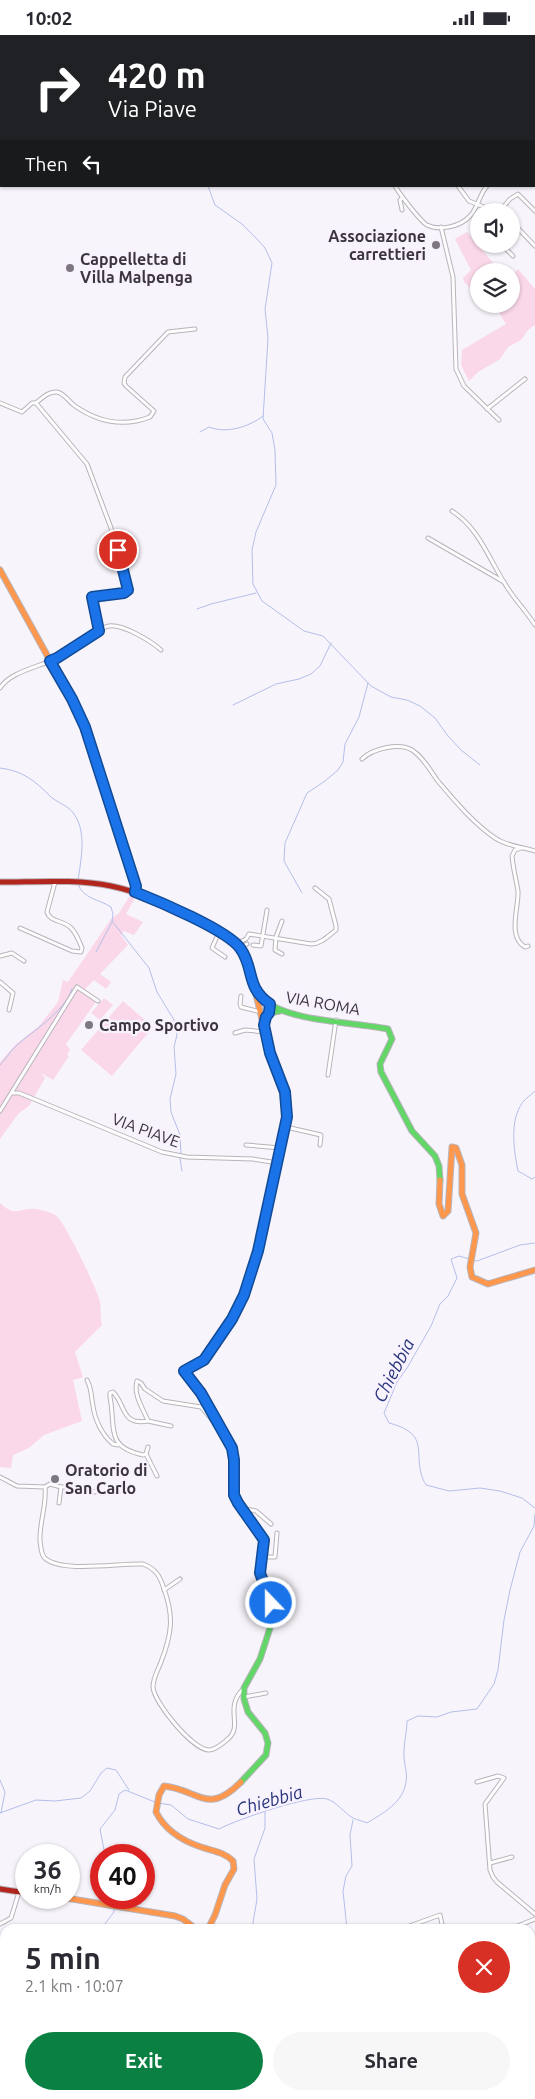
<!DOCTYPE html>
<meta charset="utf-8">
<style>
:root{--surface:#fff;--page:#f7f7f7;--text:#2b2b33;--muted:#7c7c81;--accent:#0b8043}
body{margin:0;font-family:Ubuntu,sans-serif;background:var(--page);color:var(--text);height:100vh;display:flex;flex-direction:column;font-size:19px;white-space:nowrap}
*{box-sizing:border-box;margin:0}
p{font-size:16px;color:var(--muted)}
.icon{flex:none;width:28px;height:28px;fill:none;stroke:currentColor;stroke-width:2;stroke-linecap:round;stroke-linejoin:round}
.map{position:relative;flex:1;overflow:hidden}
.side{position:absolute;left:0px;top:1889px;width:535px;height:176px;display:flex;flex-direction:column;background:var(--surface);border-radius:15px 15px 0 0;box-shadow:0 1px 4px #0004}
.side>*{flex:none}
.hud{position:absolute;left:0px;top:0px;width:535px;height:152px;box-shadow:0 1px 4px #0004;background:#202124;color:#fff;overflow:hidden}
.tools{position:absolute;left:470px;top:168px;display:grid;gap:10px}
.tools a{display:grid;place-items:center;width:50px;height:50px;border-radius:50%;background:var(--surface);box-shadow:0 1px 4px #0004;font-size:25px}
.speed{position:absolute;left:15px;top:1809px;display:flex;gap:10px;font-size:25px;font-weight:700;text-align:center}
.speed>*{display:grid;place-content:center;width:65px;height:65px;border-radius:50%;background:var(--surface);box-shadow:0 1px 4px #0004;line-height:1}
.speed small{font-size:12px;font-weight:400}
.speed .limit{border:8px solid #d22;background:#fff;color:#111}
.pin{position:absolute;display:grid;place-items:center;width:42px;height:42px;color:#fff;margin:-21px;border:2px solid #fff;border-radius:50%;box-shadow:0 1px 5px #0007}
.me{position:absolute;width:55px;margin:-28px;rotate:338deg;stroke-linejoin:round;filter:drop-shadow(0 0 4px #0008)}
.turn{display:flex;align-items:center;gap:18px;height:105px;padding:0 25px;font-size:22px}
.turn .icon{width:65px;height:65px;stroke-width:2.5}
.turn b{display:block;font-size:35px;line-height:42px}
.then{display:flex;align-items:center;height:48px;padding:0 25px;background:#0003;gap:10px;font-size:19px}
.round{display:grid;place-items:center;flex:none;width:52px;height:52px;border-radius:26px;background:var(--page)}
.headline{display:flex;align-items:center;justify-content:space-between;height:85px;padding:0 25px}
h1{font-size:30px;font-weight:700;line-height:38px}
.primary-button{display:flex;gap:10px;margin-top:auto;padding:10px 25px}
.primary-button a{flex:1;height:58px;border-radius:30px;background:var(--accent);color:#fff;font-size:20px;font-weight:700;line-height:58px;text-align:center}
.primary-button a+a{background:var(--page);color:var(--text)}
.status{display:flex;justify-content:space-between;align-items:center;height:35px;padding:0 25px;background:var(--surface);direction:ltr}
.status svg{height:14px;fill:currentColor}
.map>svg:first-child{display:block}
</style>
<div class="status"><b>10:02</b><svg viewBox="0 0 49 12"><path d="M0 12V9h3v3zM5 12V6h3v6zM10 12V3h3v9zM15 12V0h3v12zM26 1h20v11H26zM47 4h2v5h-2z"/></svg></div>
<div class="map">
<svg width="535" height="2064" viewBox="0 0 535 2064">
<rect width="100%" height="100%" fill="#f8f4fb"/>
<g fill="#fbd8e9">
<polygon points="467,197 500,236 479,236 477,259 464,247 463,243 471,235 455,204"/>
<polygon points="518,234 535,254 535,290 528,295 521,305 508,312 500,324 478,337 469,346 461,330 462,315 506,289 499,278 507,272 505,269 511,269 511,242"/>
<polygon points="131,859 136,861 126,879 143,887 134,900 124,896 121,900 128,910 100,939 111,947 106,954 94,945 85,954 98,964 66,1009 70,1015 67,1020 69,1021 53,1045 41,1038 45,1043 29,1071 18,1079 0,1104 0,1027 16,1009 39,991 58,967 63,945 68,947 111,884 119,878"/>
<polygon points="104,963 113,970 100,985 91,978"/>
<polygon points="123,966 153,992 112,1041 81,1015"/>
<path d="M0,1168C15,1181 14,1175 31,1174C37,1173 48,1177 54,1179C63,1182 98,1256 100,1267C101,1275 100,1282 102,1290L75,1317L83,1342L73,1345L82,1386L44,1400L29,1413L13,1420L11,1433L0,1432Z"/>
</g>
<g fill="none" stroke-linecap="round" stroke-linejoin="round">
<g stroke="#b3bfea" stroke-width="1">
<polyline points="189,0 189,1"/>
<polyline points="0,1 1,0"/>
<polyline points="391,1 391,0"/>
<polyline points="534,150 535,151"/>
<polyline points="208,151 215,170 242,189 256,203 265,213 272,228 265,274 268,303 263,384 272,398 275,415 276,450 256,497 252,515 253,549 262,566 304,596 323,601 371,651 391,662 407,665 420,671 435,683 448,701 461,715 480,730"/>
<path d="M200,397L209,392C226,399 249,392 263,381"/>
<polyline points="197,574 211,569 256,558"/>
<polyline points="233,670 276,649 299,644 311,639 320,631 331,608"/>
<path d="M0,733C23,736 34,745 50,761C57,768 68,770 74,779C87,797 81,825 78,845"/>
<path d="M78,849C83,864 99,864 111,872L113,879L112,886L149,933L157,957L174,985L177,1000L174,1012L176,1039L170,1064L171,1077L180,1100L181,1119"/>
<polyline points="302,858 284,826 285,808 307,758 325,746 338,735 343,727 345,709 359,682 368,648"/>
<polyline points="96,917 112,887"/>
<path d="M0,1030C6,1025 9,1017 15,1012C32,996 64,978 72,954"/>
<path d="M535,1056C531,1060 526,1063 523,1067C509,1085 514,1116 518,1136L532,1144L535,1142"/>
<polyline points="180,1123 182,1136"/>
<path d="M469,1224L459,1221L451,1224L457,1243L448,1261L440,1269L431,1291L407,1333L397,1347L384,1378L389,1388C435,1400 409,1422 426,1450L449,1456L480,1453L500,1456L522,1463L535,1473"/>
<polyline points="472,1225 477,1226 520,1210 535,1208"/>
<polyline points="0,1745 5,1757 1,1778"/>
<path d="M158,1768L171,1770L188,1784L219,1794C236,1785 310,1759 327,1764C337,1767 344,1778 353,1783C357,1785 363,1786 367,1788C383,1778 403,1768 406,1747C408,1737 403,1727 404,1716C404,1706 407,1697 407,1686L418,1681L437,1682L451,1677L477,1674L494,1649L498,1635L504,1585L510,1555L520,1517L534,1491L535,1479"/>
<polyline points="0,1778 36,1765 55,1766 81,1763 90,1756 101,1738 107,1733 116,1735 129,1755"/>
<polyline points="105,1820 100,1794 115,1775 119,1759 125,1755 155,1767"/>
<polyline points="112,1862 113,1868"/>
<polyline points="101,1894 114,1877 114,1874"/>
<polyline points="252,1894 257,1864 254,1824 265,1793 265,1777"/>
<polyline points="347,1894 343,1856 346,1841 352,1831 350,1800 353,1785"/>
<polyline points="288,2060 295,2064"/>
<polyline points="401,2060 402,2064"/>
<polyline points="0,2063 14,2060"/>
<polyline points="94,2064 94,2060"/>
</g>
<g stroke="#b8b4bb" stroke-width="5">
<g id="street">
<polyline points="97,0 98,1"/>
<polyline points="149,0 150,1"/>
<polyline points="270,0 271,1"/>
<polyline points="406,0 406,1"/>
<polyline points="447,0 449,1"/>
<polyline points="512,0 513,1"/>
<polyline points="214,1 215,0"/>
<polyline points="341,1 342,0"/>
<polyline points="534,18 535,19"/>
<polyline points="534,63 535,64"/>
<polyline points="535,88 535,90"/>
<polyline points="534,116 535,117"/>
<path d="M395,151C399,158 420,186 427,190C439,196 460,192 470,181C478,173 479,160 487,151"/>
<polyline points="458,151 469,166 494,176"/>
<polyline points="402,163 400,165 402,175"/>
<polyline points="500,176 510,164 518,159 535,176"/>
<polyline points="511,186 535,211"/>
<polyline points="441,192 453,242 456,334 464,351 499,385"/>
<polyline points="501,209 513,221"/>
<polyline points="0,368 22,377 32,368 36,368 87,429 111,493 128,551 128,555 124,558 92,562 99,596"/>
<path d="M36,368C42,363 49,356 57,357C64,358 69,367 75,371C98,387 124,392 150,382L154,376L126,351L124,348L125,342L168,297L195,294"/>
<polyline points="487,374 525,344"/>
<path d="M452,476C480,494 489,525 507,552C515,565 526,576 535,590"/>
<polyline points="428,503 504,547"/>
<path d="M0,653C11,636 40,632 57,623C64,620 70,615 76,611C86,604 98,593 109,591C123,589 151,606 161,615"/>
<path d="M362,724C372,714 399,707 412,715C423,722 430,735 437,745C454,765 473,788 495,803C507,811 521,812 535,816"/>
<path d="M521,813L515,815L512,821C513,833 516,844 518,856C519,872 507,902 525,912L528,911"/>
<polyline points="282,886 276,902 275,915 282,919"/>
<path d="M20,893L72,916L81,917L82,913C79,906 76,897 70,892C62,885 50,887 47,877L55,847"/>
<polyline points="219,897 212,913 225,922"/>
<path d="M236,909L246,904L249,899L311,909C321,909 328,901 336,895V891L329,864L315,853"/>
<polyline points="253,910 261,911 267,875"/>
<polyline points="240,913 247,909"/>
<polyline points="0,921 12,918 24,926"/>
<polyline points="0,947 13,958 9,975"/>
<polyline points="241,961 240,969 241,972 261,977"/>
<polyline points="235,998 245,995 265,997"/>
<polyline points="328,1040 336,985"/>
<polyline points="12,1058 19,1058 29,1062 162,1117 187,1122 253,1124 278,1128"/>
<polyline points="0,1076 77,952 98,966"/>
<polyline points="286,1092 321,1100 320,1110"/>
<polyline points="246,1110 281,1113"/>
<path d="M87,1345C92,1354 91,1362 93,1371C95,1385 102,1400 113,1409L118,1410"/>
<polyline points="148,1386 171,1391"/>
<polyline points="148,1412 146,1419 157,1441"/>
<path d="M146,1419L143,1420C105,1412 116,1393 110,1362V1358L113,1357C126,1370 121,1391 148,1386C143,1373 133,1360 137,1346L141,1348L145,1354L163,1366L201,1372L212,1385L218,1388"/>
<path d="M0,1442L17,1451L45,1452C47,1470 39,1488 40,1506C41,1512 41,1521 46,1524C64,1538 120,1528 143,1529C156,1534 160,1541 164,1554C174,1581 172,1599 161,1627C158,1635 153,1643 153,1652C154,1668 193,1715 209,1715C216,1715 223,1708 228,1704C244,1690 223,1673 244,1653"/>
<polyline points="45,1452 50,1449 61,1452 76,1452 95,1457"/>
<polyline points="59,1468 61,1452"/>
<polyline points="242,1473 256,1476 271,1489"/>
<polyline points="263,1522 275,1522 277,1498"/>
<polyline points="164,1555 180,1544"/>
<polyline points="244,1662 266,1658"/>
<polyline points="477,1747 498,1741 504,1743 485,1769 490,1835 493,1842 497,1847 535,1879"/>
<polyline points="490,1828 512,1822"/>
<polyline points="0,1889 11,1883 19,1857"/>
<polyline points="404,1893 440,1880 443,1894"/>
<polyline points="510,1894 535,1884"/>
<polyline points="0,1928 5,1936"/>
<polyline points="0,1968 5,1959"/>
<polyline points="166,2060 167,2064"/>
<polyline points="215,2060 216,2064"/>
<polyline points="519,2060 521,2064"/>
<polyline points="101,2064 103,2060"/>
<polyline points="176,2064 186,2060"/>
</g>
</g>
<g stroke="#b8b4bb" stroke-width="7">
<g id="fast">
<path d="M190,881C204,888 222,895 234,906C252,923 246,950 265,966C291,987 355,987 388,994L392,1004L380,1029L381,1037L412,1096L435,1121L439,1131L440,1145"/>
<polyline points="264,987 269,978 280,976"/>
<polyline points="241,1747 266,1720 268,1708 265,1698 248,1677 244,1664 244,1653 260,1624 270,1593 271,1568 260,1538 264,1505 251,1487"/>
<polyline points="530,1976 535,1977"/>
</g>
</g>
<g stroke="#b8b4bb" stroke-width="7">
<g id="slow">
<polyline points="0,535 79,678 108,769"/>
<path d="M255,955C260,976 265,998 271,1019C282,1052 292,1067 283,1104"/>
<polyline points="440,1145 439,1169 443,1181 448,1176 452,1112 456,1113 462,1130 462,1159 476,1198 470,1232 472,1242 488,1249 535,1235"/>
<polyline points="231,1283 204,1325 184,1336 201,1358 232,1413 235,1460 238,1468 251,1487"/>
<polyline points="60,1862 175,1881 183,1884 196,1894"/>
<path d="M208,1894L215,1880L225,1850L234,1834L233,1826C224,1817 213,1816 201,1812C183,1806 165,1795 156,1777L159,1760L164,1751C200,1755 207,1781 241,1747"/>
</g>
</g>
<g stroke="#b8b4bb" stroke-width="7">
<g id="jam">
<polyline points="6,0 6,1"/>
<polyline points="0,15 1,13"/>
<polyline points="108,769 135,851 135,857"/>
<path d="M0,847C37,847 75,844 111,851C139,857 165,868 190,881"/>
<path d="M231,1283C260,1240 271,1157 283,1104"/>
<polyline points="0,1854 26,1858"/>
</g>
</g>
<use href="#street" stroke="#fefdfe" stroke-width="3"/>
<use href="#fast" stroke="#63d668" stroke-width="5"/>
<use href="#slow" stroke="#ff974d" stroke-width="5"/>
<use href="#jam" stroke="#b3261e" stroke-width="5"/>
</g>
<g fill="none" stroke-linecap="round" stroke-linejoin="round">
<g stroke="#114b97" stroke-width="12">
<path id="route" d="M118,515L128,555L124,558L92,562L99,596L57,623L50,626L72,664L85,692L136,851L135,857C158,866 227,895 240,913C255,933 245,952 270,969L269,978L266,982L264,990L270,1018L285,1057L287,1082L258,1216L244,1260L232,1284L204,1325L184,1336L201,1358L232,1413L234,1425V1460L238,1468L264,1505L260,1538L271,1568"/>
</g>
<use href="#route" stroke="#1a73e8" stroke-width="9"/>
</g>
<g fill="#7d7880" stroke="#f8f1fe" stroke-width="2">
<circle cx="436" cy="210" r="5"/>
<circle cx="70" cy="233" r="5"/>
<circle cx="89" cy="990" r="5"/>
<circle cx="55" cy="1444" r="5"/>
</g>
<g text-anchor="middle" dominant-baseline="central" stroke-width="4.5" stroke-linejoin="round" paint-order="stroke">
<g font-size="16" font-weight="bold" fill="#3b363e" stroke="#f8f1fe" text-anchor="start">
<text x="426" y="201" text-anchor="end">Associazione<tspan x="426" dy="18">carrettieri</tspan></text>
<text x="80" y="224">Cappelletta di<tspan x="80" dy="18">Villa Malpenga</tspan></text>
<text x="99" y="990">Campo Sportivo</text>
<text x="65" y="1435">Oratorio di<tspan x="65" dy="18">San Carlo</tspan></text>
</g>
<g font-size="16" fill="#3b363e" stroke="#f8f1fe">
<text transform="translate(323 968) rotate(10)">VIA ROMA</text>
<text transform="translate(146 1095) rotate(20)">VIA PIAVE</text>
</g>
<g font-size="18" font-style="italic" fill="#283579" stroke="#f8f1fe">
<text transform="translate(393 1335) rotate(-63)">Chiebbia</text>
<text transform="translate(269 1765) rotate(-16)">Chiebbia</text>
</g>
</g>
</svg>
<div class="tools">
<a><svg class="icon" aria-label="sound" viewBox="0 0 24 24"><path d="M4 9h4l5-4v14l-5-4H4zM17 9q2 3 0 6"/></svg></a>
<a><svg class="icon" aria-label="layers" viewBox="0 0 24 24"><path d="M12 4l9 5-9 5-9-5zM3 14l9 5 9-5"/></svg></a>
</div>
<div class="speed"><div>36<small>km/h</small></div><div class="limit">40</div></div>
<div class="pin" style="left:118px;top:515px;background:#d93025"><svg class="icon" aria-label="arrive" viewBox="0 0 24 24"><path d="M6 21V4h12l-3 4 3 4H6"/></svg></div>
<svg class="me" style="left:271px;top:1568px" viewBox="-20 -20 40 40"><circle r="17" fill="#1a73e8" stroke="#fff" stroke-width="3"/><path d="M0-11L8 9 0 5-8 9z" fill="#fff"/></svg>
<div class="hud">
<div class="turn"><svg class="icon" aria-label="right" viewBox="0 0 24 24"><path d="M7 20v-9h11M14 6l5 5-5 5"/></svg><div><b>420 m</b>Via Piave</div></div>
<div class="then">Then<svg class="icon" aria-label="left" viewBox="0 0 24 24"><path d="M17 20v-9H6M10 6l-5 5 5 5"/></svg></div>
</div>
<section class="side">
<div class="headline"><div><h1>5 min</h1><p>2.1 km · 10:07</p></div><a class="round" style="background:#d93025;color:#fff"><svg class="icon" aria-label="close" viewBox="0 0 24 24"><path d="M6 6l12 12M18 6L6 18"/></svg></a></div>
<div class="primary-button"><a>Exit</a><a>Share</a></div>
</section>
</div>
